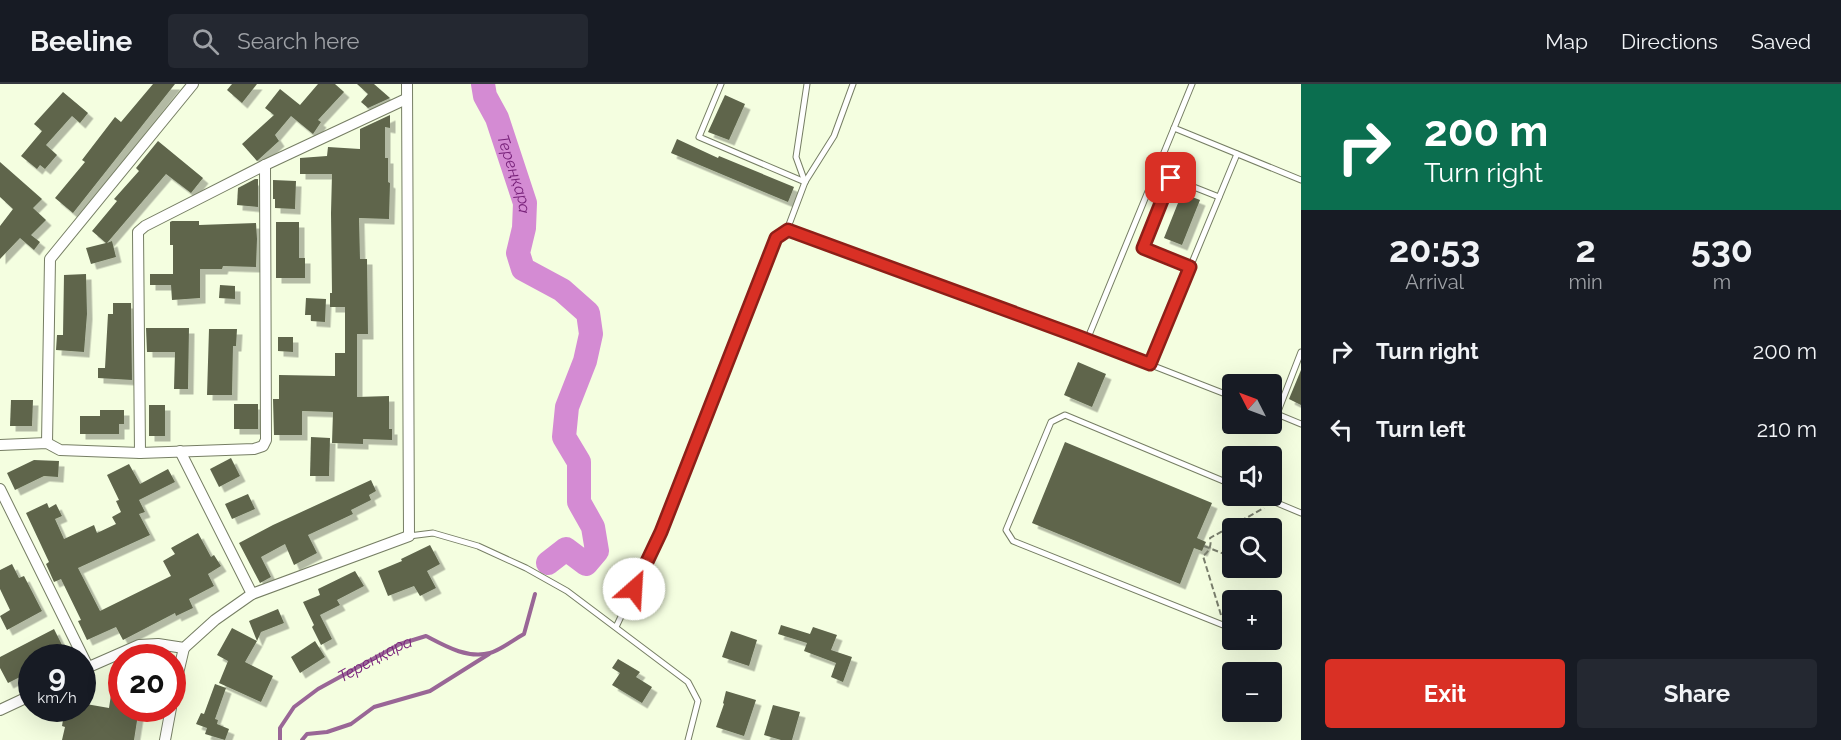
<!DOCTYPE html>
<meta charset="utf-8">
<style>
:root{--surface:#171b24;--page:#242831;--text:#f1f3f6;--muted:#9ea1a6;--line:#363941;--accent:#d93025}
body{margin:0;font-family:Raleway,sans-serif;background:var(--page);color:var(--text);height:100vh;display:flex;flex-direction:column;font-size:22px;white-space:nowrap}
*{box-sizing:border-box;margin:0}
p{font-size:20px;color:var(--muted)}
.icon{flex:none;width:33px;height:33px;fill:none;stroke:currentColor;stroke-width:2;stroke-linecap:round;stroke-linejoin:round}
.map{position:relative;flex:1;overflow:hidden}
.side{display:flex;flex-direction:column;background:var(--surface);width:540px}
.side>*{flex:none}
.banner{background:#0b6e4f;color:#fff;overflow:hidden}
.needle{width:39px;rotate:312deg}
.fabs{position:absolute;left:1222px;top:290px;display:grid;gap:12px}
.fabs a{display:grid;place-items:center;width:60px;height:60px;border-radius:6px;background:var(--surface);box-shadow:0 6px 24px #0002;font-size:30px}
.speed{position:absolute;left:18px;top:560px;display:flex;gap:12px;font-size:30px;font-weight:700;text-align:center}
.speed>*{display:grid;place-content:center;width:78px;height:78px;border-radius:50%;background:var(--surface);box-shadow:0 6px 24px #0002;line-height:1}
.speed small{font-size:15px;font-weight:400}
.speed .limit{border:9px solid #d22;background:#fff;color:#111}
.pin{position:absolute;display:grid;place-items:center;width:51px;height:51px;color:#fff;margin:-26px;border-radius:12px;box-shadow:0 3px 9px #0006}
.me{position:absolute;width:66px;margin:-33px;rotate:26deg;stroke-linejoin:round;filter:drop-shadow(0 0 4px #0008)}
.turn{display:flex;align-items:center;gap:21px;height:126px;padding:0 24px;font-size:27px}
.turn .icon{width:78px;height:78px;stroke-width:2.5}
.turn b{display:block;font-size:42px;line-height:51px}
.eta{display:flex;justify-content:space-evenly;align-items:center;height:102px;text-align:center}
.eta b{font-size:36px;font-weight:700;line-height:42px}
.button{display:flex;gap:12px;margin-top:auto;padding:12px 24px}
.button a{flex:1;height:69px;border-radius:6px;background:var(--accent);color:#fff;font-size:24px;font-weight:700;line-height:69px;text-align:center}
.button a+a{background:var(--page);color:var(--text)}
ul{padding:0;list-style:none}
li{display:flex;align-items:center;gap:18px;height:78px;padding:0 24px}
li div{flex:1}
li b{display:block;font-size:22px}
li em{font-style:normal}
header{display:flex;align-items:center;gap:36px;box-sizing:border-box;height:84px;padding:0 30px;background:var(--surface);border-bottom:2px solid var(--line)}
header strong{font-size:28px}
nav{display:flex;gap:33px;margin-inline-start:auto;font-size:21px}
.search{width:420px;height:54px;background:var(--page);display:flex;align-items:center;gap:15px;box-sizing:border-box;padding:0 21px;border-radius:6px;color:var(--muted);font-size:22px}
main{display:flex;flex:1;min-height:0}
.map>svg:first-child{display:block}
</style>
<header>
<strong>Beeline</strong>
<div class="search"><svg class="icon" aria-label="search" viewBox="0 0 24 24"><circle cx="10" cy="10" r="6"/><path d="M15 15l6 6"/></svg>Search here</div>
<nav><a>Map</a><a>Directions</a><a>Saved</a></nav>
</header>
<main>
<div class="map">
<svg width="1301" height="656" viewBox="0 0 1301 656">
<defs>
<filter id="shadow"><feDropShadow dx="5.5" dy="5.5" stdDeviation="0" flood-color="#0004"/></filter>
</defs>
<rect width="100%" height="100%" fill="#f4fee0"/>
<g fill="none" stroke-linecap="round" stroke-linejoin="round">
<g stroke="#996696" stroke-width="4">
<path id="s1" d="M280,656V644L294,623L318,605L400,560L426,552C445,562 467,575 490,569C501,566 513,556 524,550L535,510"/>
<polyline points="302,656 307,650 327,648 351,640 374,623 430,607 489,570"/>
</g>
<path stroke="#d48bd3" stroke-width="24" id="s2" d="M483,0L485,12L497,34L525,119L524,144L518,169L523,185L562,206L588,229L591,250L585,277L567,323L564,353L579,378V418L593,443L597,467L586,480L566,465L548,479"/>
</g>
<g fill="#5e654c" filter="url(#shadow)">
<polygon points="153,0 175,0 73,129 55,114 85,78 82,76 115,33 121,38"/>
<polygon points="232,0 257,0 242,19 227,6"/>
<polygon points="318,0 335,0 344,8 318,36 321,38 313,50 291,32 275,51 279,57 257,77 242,60 274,31 265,24 280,5 300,21"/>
<polygon points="357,0 374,0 390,14 368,24 361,18 368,10"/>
<polygon points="63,8 88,29 80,39 72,32 46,61 57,71 45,85 40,81 37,85 21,72 42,47 34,40"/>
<polygon points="725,11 745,20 729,56 708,48"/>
<polygon points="390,31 390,44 385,43 385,74 388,74 388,98 390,99 389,135 359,134 360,175 367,175 368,250 357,250 357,313 389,312 389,345 392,345 392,356 363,355 363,360 332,359 333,328 302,327 302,351 274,351 273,315 279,315 279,291 335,292 335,269 345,269 345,223 330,223 330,209 332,209 331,129 332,90 300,90 300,74 327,72 328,63 360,65 360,45"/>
<polygon points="677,55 718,74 719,72 794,103 788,118 671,69"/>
<polygon points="158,57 203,94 191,109 166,90 107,159 112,157 116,173 91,180 86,164 106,159 92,147 117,117 114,115 139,87 136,84"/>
<polygon points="0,78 42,115 33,124 46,136 31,151 40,158 34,166 20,154 0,175 0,142 13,125 0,113"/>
<polygon points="255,95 258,95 258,123 237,121 238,104"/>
<polygon points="273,96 296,97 295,125 275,124 275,115 273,115"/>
<polygon points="1182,109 1200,116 1182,161 1164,154"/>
<polygon points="172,137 199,137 199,141 256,139 257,155 256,183 223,182 222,185 200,185 200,214 172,216 171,201 150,201 150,190 173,190 173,161 170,161 170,138"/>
<polygon points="276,138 299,138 299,174 305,174 305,194 276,194"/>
<polygon points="86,190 87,230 84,268 56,266 57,251 63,251 64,191"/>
<polygon points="220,201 235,202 235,215 219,214"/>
<polygon points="306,214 326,215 325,238 311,237 311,231 305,231"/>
<polygon points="113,219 131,219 132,296 98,294 98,284 105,284 108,230 113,230"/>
<polygon points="146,244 189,244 188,305 174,305 175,268 147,268"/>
<polygon points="209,245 237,245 236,262 233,262 232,311 207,311"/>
<polygon points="278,253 293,253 293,268 278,267"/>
<polygon points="1078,278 1106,290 1092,323 1064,311"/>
<polygon points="1301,286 1301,321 1289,315"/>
<polygon points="11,316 33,316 32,342 10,342"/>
<rect x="234" y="320" width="24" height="25"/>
<rect x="149" y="321" width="16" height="31"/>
<polygon points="100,326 124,326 124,340 119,340 119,350 80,350 80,332 100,332"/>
<polygon points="311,353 330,354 329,392 310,392"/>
<polygon points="1065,358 1212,419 1197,454 1206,458 1202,467 1194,464 1180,500 1032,439"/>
<polygon points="231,374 240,392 219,403 210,385"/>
<polygon points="34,376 59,377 58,393 44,392 15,406 7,389"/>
<polygon points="129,380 140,400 168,385 175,398 139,416 145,428 139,430 150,451 78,484 100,527 171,492 163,477 175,470 171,464 198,449 211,473 214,471 221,482 208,490 214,502 189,515 193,524 176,532 175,529 123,556 116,543 87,556 78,537 81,536 61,495 54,498 46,480 49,478 26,429 47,419 49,424 56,420 62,432 55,435 64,455 94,441 97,449 116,440 112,433 121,428 116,417 119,416 107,391"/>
<polygon points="371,396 376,407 369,411 371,416 351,426 353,430 308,451 317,469 294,481 285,460 261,473 271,493 260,499 239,459 273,441"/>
<polygon points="248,410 255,425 232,435 225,420"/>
<polygon points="430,461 440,480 427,487 436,504 420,512 414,502 388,512 378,487 402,477 401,475"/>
<polygon points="12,480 19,494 24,492 42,527 7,546 0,532 10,526 0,505 0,486"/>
<polygon points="355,487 364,502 337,516 340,521 320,531 332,555 321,561 312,543 314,541 303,518 320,511 318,505"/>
<polygon points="278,525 284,539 261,548 257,557 249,537"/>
<polygon points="781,541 810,550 813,543 837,551 831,566 852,573 843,598 831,593 836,579 804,567 807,559 778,550"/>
<polygon points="232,544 257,557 245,578 273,592 261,618 219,599 228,577 217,571"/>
<polygon points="54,545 63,563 61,565 64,573 32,573 32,587 8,599 0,584 0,573"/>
<polygon points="731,547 757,556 749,582 722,573"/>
<polygon points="315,557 325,573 300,589 291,573"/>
<polygon points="618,575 640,588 636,593 652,603 642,619 612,601 620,589 612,584"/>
<polygon points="215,600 226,604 215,635 218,636 217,640 229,645 225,656 205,650 207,644 196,640 201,629 204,630"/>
<polygon points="112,604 122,605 122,624 139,624 134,656 62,656 65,643 62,642 65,624 85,624 86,620 109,624"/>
<polygon points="726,607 756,616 744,652 716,643 724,620 723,619"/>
<polygon points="773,621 800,628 792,656 781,656 764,651"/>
</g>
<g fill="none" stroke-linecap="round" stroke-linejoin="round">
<g stroke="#767e64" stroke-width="7">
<g id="lane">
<polyline points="721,0 699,53 805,98"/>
<polyline points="1192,0 1174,44 1301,96"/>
<polyline points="1174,44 1087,256 1233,313"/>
<polyline points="805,98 796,73 807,0"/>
<polyline points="787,146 805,98 834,52 853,0"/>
<polyline points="1190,183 1143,164 1171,94 1219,113"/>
<polyline points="1150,280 1237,70"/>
<polyline points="1272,328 1301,340"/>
<polyline points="1277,330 1301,268"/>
<polyline points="1258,411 1301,429"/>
<polyline points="409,452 433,449 478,462 526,484 567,507 688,598 698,617 688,656"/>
<polyline points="616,543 661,448 776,154 787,146 1087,256"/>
<polyline points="1233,545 1013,457 1006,446 1051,338 1065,331 1233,401"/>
</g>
</g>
<g stroke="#767e64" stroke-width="12">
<g id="street">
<polyline points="47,359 50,175 193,0"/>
<polyline points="0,361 47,359 60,366 140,369 254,365 263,362 266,356 265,81"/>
<polyline points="180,367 252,510"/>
<polyline points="140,369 138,148 145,142 265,81 406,15"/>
<polyline points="0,405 88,583"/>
<polyline points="82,586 139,561 158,560 184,564 215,536 252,510 409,452 407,0"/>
<polyline points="172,615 184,564"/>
<polyline points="0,626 32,611"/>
<polyline points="165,656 171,624"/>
</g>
</g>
<g stroke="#7a7f6d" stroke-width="2" stroke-dasharray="6 3" stroke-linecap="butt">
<polyline points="1204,462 1232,473"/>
<path d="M1221,531L1203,472C1209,468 1212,461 1210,454L1264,424"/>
</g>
<use href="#lane" stroke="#fff" stroke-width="5"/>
<use href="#street" stroke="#fff" stroke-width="10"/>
</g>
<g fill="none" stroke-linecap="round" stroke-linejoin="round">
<g stroke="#8d1f18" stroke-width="15">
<polyline id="route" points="634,505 661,448 776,154 788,146 1077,252 1150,280 1190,183 1143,164 1171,94"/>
</g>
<use href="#route" stroke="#d93025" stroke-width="10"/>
</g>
<g text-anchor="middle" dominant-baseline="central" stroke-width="4.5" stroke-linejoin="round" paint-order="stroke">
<g font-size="16" font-style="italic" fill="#79237b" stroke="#f4fee0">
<text stroke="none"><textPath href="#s2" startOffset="96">Тереңқара</textPath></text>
<text stroke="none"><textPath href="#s1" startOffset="132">Тереңқара</textPath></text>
</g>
</g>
</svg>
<div class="fabs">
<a><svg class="needle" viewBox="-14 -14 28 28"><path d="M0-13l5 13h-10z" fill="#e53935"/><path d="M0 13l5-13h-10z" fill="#9ea1a6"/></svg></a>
<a><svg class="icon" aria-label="sound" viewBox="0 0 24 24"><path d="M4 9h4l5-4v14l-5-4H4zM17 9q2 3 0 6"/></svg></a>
<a><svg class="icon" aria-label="search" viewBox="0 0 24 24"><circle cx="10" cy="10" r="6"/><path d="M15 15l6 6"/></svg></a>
<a>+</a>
<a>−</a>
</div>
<div class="speed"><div>9<small>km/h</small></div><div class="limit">20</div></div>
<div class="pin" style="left:1171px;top:94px;background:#d93025"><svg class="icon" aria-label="arrive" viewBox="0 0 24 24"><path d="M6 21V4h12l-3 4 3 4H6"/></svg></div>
<svg class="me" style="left:634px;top:505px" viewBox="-20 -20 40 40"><circle r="19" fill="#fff"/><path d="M0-13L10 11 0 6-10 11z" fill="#d93025"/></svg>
</div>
<section class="side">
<div class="banner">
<div class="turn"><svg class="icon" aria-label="right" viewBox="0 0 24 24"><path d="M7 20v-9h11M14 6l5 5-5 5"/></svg><div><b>200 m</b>Turn right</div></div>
</div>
<div class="eta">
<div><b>20:53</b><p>Arrival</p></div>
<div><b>2</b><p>min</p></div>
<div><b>530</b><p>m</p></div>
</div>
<ul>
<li><svg class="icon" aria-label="right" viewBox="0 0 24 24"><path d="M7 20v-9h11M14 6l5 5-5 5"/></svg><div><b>Turn right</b></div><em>200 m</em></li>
<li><svg class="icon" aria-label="left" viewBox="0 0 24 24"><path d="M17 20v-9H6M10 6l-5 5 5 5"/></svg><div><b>Turn left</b></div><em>210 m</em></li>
</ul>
<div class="button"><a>Exit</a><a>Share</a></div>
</section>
</main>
